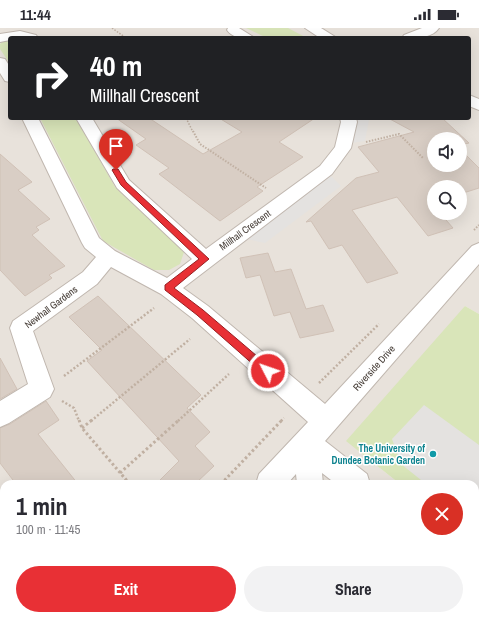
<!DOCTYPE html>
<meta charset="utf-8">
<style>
:root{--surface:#fff;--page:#f2f2f3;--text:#2b2b33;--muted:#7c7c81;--accent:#e83035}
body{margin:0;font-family:"Archivo Narrow",sans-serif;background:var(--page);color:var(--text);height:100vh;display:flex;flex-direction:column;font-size:15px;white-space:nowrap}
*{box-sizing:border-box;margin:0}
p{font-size:13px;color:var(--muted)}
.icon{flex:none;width:22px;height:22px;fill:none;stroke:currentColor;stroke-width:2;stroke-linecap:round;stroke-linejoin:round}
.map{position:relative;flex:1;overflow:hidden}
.panel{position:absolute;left:0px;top:452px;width:479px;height:140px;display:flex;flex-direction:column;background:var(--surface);border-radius:12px 12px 0 0;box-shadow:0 4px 16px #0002}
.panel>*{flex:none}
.top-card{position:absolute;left:8px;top:8px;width:463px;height:84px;border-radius:4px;box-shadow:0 4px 16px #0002;background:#202124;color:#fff;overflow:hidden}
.fabs{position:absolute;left:427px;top:104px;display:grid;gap:8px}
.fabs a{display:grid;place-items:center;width:40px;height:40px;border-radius:50%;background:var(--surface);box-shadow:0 4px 16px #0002;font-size:20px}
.pin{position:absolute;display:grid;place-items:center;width:34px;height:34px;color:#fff;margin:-41px -17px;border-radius:50% 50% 50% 0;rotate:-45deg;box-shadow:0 0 4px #0007}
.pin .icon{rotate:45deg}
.me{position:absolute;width:44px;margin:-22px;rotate:311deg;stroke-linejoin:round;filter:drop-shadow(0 0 3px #0008)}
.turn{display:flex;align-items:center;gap:14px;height:84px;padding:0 16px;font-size:18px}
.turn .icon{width:52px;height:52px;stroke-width:2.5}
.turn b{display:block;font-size:28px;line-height:34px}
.round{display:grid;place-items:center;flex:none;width:42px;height:42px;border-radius:21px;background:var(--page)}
.summary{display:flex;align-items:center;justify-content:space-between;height:68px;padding:0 16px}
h1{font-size:24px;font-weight:700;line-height:30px}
.button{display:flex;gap:8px;margin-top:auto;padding:8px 16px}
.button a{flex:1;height:46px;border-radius:24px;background:var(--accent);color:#fff;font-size:16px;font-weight:700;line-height:46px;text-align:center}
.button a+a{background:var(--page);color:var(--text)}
.status{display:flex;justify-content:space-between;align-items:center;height:28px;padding:0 20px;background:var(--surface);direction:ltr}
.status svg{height:11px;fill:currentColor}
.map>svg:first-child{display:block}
</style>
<div class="status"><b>11:44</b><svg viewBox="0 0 49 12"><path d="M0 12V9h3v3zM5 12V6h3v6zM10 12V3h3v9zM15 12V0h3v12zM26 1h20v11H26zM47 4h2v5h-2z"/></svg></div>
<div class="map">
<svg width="479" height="592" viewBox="0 0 479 592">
<rect width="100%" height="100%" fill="#f5f1ec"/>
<path fill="#e8e2db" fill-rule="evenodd" d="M0,0H479V286L465,278L380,440L400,456H4V588H463L467,592H0ZM10,10H469V90H10ZM434,111H460V137H434ZM434,159H460V185H434Z"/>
<g fill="#d9e5b9">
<polygon points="246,0 288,0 307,10 267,10"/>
<polygon points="10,11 10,36 0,21 0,16 3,13"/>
<polygon points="40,90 76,90 115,159 184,224 180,236 169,242 154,242 103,213"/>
<polygon points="465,278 479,286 479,592 467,592 463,588 475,588 475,456 400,456 346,413"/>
<polygon points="192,588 309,588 311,592 188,592"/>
</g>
<g fill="#e4e2e0">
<polygon points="356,90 369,92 365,113 351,115"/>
<polygon points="331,148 341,158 265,215 246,211"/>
<polygon points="424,377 479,417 479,499 475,495 475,456 426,456 401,436 392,411"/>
<polygon points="479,536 479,592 475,592 475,544"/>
</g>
<g fill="#d9cec5" stroke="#d0c1b6">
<polygon points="116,90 149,90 203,126 242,104 219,90 315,90 279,114 303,129 257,159 263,163 220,193 159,146 169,140 136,117 146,111"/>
<polygon points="388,90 442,90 469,115 460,117 460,111 434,111 434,137 460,137 460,121 479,140 479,160 460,166 460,159 434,159 434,174 431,175 434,178 434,185 440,185 453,200 428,208 397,169 352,182 398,245 367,255 342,217 329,221 311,193 306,194 356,150 379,144 358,119 414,104"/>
<polygon points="0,126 32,154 18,162 50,191 36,199 39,202 32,207 65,238 49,247 52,250 25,268 0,242"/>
<polygon points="268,225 275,244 291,241 306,281 323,277 334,303 300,310 290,284 274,288 260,247 246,250 240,230"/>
<polygon points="98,268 201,367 187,380 210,404 195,418 214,438 195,456 156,456 179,433 87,333 102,322 69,289"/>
<polygon points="0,330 17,361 0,371"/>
<polygon points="46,373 59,392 38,406 78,456 16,456 0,435 0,400 10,396"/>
</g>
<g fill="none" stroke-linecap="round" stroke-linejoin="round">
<g stroke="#c0b7af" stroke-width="2">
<g id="minor">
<path d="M228,0H239L255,10C244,10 233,11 227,2Z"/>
<polygon points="305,0 321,0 337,10 320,10"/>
<path d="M422,0H439C432,11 414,10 402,10L404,7Z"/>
<polygon points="20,3 36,7 38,10 10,10 10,12 0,14 0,6"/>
<polygon points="0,30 5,31 10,39 10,54 5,53 0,45"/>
<polygon points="469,67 479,71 479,82 469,78"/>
<polygon points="22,90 38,90 99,210 115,223 167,250 192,231 117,160 76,90 92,90 129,152 206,221 320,138 335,119 341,94 340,90 356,90 357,94 351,120 332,146 183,260 208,278 325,376 472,218 479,215 479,236 325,413 367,446 370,456 336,456 322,445 323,456 297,456 296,446 287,456 256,456 259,446 308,394 192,290 161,266 111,239 97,256 33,303 54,361 50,369 9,395 0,399 0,373 28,356 10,300 13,293 83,244 96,229 85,220 82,215"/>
<polygon points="127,588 160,588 159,592 125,592"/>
<polygon points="312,588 343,588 345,592 313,592"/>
</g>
</g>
<g stroke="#c0b0a2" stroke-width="1.5" stroke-dasharray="1.5 1.5" stroke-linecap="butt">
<polyline points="112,0 126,10"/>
<polyline points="186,90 193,104"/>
</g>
<g stroke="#c0b0a2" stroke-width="2" stroke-dasharray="1.5 1.5" stroke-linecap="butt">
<polyline points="193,103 200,116 266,160"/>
<polyline points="366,114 399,106 423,130"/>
<polyline points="474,202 479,197"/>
</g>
<g stroke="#c0b0a2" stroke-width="2.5" stroke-dasharray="2 2" stroke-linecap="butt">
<polyline points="64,348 154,280"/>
<polyline points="319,355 379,296"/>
<polyline points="62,373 74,380 79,393"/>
<polyline points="91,393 190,311"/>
<polyline points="178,393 229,346"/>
<polyline points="281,393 284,390"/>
</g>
<g stroke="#c0b0a2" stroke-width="3" stroke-dasharray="2.5 2.5" stroke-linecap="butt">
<polyline points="79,392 82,400 128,454"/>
<polyline points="82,400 92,392"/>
<polyline points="120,445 179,392"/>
<polyline points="221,456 282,392"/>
<polyline points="90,592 94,588"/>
</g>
<use href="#minor" fill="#fff" fill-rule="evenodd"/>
</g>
<polygon fill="#e83035" stroke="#971f22" points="113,141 118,141 126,154 209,231 174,260 203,282 271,340 273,343 271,346 264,346 197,287 165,262 165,257 199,231 121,157 112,142"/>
<circle fill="#0f9aa8" stroke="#fff" stroke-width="1.5" cx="433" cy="426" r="4"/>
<g text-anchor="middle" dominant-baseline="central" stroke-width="3" stroke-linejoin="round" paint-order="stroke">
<g font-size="10" fill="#49403a" stroke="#fff">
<text transform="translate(245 202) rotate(-36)">Millhall Crescent</text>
<text transform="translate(51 279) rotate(-37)">Newhall Gardens</text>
<text transform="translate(374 340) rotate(-48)">Riverside Drive</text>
</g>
<g font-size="10" font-weight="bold" fill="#0d838f" stroke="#fff" text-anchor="end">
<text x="425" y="420">The University of<tspan x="425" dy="12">Dundee Botanic Garden</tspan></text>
</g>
</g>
</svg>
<div class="fabs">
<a><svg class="icon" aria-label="sound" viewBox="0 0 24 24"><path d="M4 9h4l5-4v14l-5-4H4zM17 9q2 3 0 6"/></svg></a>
<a><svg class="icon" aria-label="search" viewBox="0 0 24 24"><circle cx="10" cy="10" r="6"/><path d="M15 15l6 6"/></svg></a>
</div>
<div class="pin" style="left:116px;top:142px;background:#d93025"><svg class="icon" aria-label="arrive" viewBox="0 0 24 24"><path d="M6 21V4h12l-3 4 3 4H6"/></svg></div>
<svg class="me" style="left:268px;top:343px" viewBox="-20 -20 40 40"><circle r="17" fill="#e83035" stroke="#fff" stroke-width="3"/><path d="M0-11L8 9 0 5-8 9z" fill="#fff"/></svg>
<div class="top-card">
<div class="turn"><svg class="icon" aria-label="right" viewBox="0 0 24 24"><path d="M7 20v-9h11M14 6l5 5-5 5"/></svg><div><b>40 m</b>Millhall Crescent</div></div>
</div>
<section class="panel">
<div class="summary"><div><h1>1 min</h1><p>100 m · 11:45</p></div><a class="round" style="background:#d93025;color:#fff"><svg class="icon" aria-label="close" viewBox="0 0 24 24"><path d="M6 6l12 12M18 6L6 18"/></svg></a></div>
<div class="button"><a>Exit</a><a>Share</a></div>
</section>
</div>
